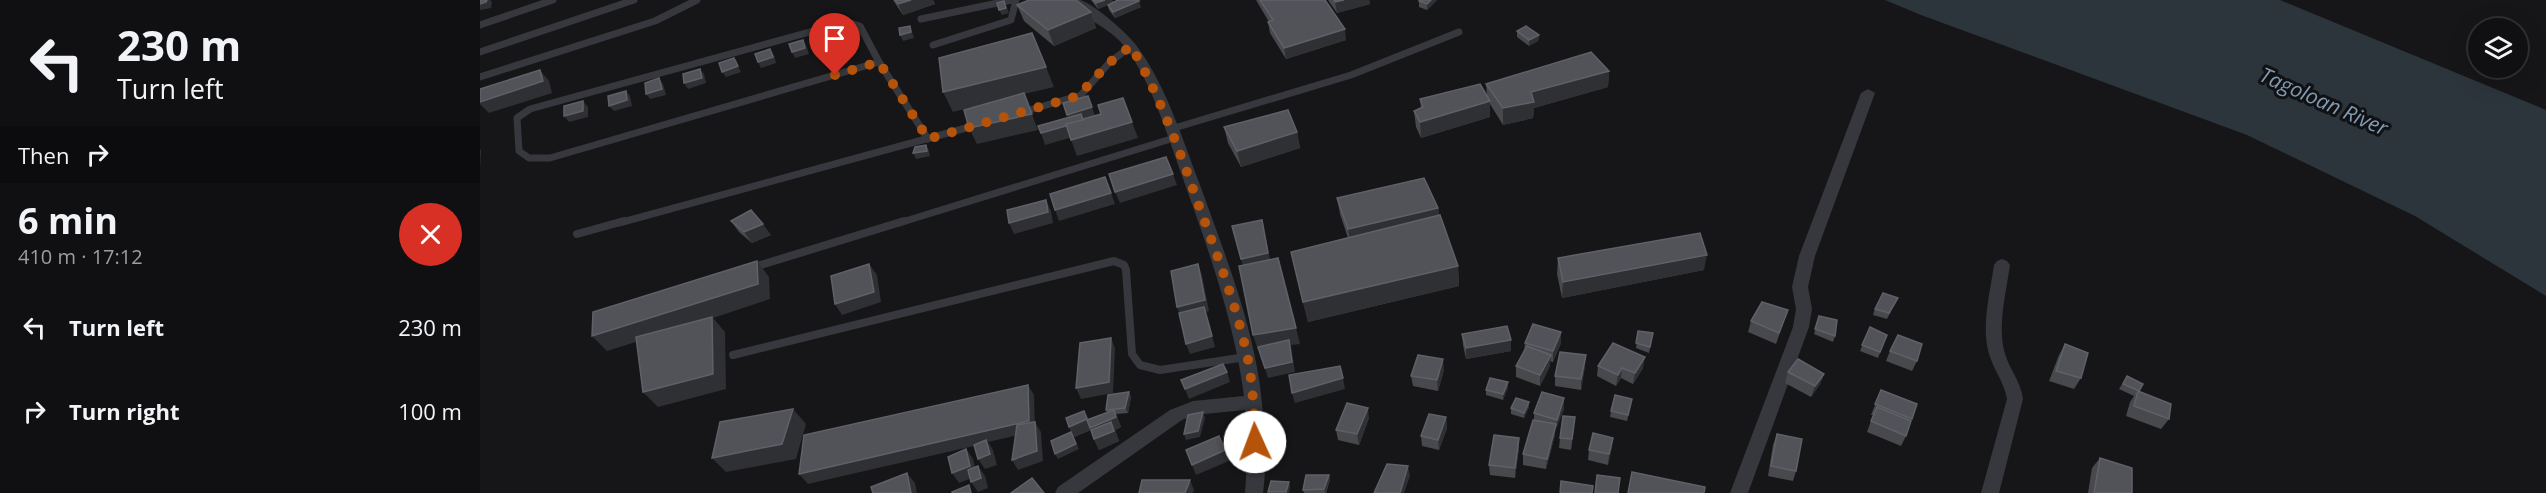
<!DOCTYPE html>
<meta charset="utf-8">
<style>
:root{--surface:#101012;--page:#19191b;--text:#f1f3f6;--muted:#9c9d9f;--line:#303032}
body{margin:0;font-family:"Open Sans",sans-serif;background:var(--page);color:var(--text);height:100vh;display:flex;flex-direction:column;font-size:22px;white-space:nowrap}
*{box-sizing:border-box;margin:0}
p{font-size:20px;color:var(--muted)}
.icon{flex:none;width:33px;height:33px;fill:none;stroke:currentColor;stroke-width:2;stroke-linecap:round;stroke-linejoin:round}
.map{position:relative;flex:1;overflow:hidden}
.sheet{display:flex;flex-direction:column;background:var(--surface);width:480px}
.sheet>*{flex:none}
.top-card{background:#101012;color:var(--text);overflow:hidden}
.controls{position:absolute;left:1988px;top:18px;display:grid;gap:12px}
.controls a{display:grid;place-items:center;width:60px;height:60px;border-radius:50%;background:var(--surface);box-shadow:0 6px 24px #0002,0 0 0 2px var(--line);font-size:30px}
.pin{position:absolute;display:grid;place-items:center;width:51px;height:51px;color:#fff;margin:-62px -26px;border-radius:50% 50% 50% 0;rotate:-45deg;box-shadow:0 0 6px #0007}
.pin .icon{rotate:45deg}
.me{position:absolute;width:66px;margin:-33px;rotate:358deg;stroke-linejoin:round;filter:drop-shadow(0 0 4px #0008)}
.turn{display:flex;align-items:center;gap:21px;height:126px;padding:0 18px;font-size:27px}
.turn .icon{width:78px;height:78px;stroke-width:2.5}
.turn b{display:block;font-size:42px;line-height:51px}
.then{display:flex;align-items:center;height:57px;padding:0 18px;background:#0003;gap:12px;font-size:22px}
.round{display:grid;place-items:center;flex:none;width:63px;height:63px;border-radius:32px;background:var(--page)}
.summary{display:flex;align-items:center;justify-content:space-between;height:102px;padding:0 18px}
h1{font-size:36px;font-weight:700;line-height:45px}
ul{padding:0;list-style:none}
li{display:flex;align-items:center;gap:18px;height:84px;padding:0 18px}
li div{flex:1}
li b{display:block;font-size:22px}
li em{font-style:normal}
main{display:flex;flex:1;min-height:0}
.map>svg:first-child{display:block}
</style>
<main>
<section class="sheet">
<div class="top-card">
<div class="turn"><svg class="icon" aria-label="left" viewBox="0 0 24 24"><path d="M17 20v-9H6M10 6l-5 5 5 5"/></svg><div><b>230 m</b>Turn left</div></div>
<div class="then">Then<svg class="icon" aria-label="right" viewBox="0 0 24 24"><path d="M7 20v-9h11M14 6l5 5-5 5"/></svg></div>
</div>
<div class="summary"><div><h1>6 min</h1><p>410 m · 17:12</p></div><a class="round" style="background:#d93025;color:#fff"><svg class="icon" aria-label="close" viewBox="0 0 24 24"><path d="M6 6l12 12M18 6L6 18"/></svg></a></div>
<ul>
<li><svg class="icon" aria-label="left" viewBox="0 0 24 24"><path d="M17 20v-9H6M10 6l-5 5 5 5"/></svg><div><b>Turn left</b></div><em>230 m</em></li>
<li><svg class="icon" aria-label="right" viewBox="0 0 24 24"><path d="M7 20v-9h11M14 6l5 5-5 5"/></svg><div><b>Turn right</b></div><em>100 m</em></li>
</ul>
</section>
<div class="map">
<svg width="2066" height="493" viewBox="0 0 2066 493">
<rect width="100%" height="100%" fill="#161618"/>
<polygon fill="#2c353c" points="1405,0 1800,0 2066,110 2066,296 1935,216 1767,135 1441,15"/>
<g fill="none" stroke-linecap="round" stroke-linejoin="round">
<g stroke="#37383d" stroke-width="7">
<polyline points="441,19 532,0"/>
<polygon points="366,22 380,26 399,62 70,158 49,158 39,151 37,118 50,109"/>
<polyline points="0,25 73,0"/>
<polyline points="453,45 531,20 536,0"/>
<polyline points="0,52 154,0"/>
<polyline points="399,62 448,139"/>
<polyline points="0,77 175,21 217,0"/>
<polyline points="543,112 601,95 629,63 651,46"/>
<polyline points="691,129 871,75 979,32"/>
<polyline points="139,223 497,125"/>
<polyline points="419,223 694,138"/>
</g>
<g stroke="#37383d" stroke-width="8">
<polyline points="97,234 144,221"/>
<polyline points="271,268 424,221"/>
<polyline points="253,355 634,261 644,265 646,270 652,354 660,365 680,370 766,357"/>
</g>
<g fill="#37383d" fill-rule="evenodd">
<path d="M586,0C590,0 596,0 600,0C614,4 647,33 656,45C686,85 702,138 720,185C745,255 775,328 782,403C785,432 787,464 783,493H765L767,463L765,410L714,415L702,420L598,493H575L578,487L690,410L713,401L764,396C754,319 727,246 701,173C686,131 672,84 646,48C630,27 603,19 586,0Z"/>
<polygon points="1388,89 1395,93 1335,256 1328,287 1332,309 1329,327 1268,493 1250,493 1313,327 1316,309 1312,287 1319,256 1381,93"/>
<path d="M1522,259L1527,261L1530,265C1526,293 1518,323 1524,350C1528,368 1541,381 1543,399L1519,493H1501L1527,399C1524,381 1512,368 1508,350C1502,322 1510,293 1514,265L1517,261Z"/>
</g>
</g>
<g fill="#47494d">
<polygon points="413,0 453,0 455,4 423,15"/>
<polygon points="611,0 632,0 633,2 661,7 635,18 629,10 628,5 618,9"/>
<polygon points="776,0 845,0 866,40 806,59 790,33 788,22 789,22"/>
<polygon points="848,0 889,0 890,4 857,13"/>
<polygon points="940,0 957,0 947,10 939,7 939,1"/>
<polygon points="537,5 611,12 616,28 574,46 544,21"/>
<polygon points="1037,31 1059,35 1058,41 1049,46 1037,37"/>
<polygon points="1129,71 1128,87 1054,108 1053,118 1023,125 1010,104 1010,117 941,138 936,127 934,111 941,108 940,99 1007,95 1006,84"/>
<polygon points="744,127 817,132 820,148 761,167 748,143"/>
<polygon points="857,198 958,208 959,215 978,266 979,286 828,322 811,252 868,238 860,214"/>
<polygon points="251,221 291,235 272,243 259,232"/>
<polygon points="1078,258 1224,270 1082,298 1077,274"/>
<polygon points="1418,298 1407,319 1393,315 1395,309"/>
<polygon points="1339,316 1355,336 1353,342 1334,334"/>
<polygon points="1271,321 1304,321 1296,344 1268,332"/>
<polygon points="1390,327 1407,335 1398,358 1380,351"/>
<polygon points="1158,331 1173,333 1169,353 1156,348"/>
<polygon points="1081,332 1081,343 1073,362 1070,361 1070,366 1060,386 1036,377 1036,366 1044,351 1045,343"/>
<polygon points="982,334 1031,351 986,359 983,345"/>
<polygon points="1585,344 1601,378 1594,389 1569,381 1579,355"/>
<polygon points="1410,351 1437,361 1432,371 1406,361"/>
<polygon points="1105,366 1101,390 1075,386 1075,376"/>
<polygon points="1118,366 1163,368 1153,384 1141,378 1136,386 1117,376"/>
<polygon points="964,370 958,391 933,386 931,376"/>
<polygon points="1308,372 1344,374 1340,384 1331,397 1305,383"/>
<polygon points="1647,376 1659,391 1689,419 1681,429 1646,416 1650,402 1654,396 1639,389"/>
<polygon points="1028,387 1023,400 1006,395 1006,390"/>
<polygon points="1401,390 1437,404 1426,436 1421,446 1387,432 1393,415 1391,415"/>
<polygon points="649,392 651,397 648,413 636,414 641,427 635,430 639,441 619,450 614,439 611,430 594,437 589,427 604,411 609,420 627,413 626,410"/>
<polygon points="1084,398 1084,409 1075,430 1075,435 1066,469 1043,465 1043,454 1054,420 1054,413"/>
<polygon points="1049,402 1049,407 1044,418 1031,414 1031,408"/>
<polygon points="1151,404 1147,421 1130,417 1131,411"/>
<polygon points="966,417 967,428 959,450 942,446 941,436"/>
<polygon points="889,418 879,445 858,440 856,430"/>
<polygon points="1094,428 1091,450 1079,448 1080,438"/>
<polygon points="1297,434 1316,471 1313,481 1288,476 1293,445"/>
<polygon points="1133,438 1128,465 1108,460 1109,450"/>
<polygon points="1039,448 1035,478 1010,475 1009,465"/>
<polygon points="1620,458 1652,493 1608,493 1612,468"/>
<polygon points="849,475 850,480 846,493 824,493 823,490"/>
</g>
<g fill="#2f3033">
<polygon points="7,0 10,0 12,2 11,8 0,10 0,4"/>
<polygon points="431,0 453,0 455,4 423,15 418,4"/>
<polygon points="625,0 632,0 633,3 618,9 616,3"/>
<polygon points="864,0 889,0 890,4 857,13 855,2"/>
<polygon points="951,0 957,0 947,10 947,4"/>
<polygon points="524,1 529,13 522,15 519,10"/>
<polygon points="659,1 661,7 635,18 633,12"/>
<polygon points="611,12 616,28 574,46 568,30"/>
<polygon points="430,26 434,38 423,41 420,35"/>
<polygon points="865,29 866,40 806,59 804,48"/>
<polygon points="348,33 354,45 341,49 338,44"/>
<polygon points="1059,35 1058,41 1049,46 1049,40"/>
<polygon points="323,40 326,45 329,54 315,58 312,52"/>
<polygon points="290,49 294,55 296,63 281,68 278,62"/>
<polygon points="254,58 261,72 246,77 242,72"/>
<polygon points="566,67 574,87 544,94 558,130 497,144 489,128 544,94 473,112 463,92"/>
<polygon points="220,69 224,74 226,83 208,89 204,83"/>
<polygon points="60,70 69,81 72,93 9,113 0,104 0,102"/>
<polygon points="1129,71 1128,87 1054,108 1053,118 1023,125 1023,108 1051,92"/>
<polygon points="179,78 183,84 186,95 170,99 166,94"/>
<polygon points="146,91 150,96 152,106 134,111 129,106"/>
<polygon points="103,101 108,107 108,117 89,122 84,116"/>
<polygon points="1010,101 1010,117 941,138 940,122"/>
<polygon points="612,107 616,119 607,133 565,145 561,133 591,125 587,115"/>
<polygon points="652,122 658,138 597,156 591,140"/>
<polygon points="817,132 820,148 761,167 757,151"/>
<polygon points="446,145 449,151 450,156 436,159 433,153"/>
<polygon points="0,149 1,151 0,168"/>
<polygon points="693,174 697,185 640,203 635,192"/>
<polygon points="631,193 635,204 579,221 575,210"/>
<polygon points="566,200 571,211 573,223 534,234 529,223"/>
<polygon points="958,208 960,224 871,244 868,229"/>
<polygon points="782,220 791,264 764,270 761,259"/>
<polygon points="283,224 291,235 272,243 264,232"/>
<polygon points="1227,255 1224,270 1082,298 1083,282"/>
<polygon points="277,261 289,277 290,299 233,318 245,332 246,389 178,407 163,392 232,318 127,351 112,336"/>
<polygon points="389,264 397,275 401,302 362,315 355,304"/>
<polygon points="718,264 722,275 729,311 726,312 735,347 710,354 706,344 701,318 697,307"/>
<polygon points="978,266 979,286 828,322 823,302"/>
<polygon points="816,328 820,344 811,345 815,372 788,378 785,368 810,345 778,350 773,335"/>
<polygon points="1081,332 1081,343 1073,362 1073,351"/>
<polygon points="631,338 635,348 633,393 601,399 596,388"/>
<polygon points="1031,340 1031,351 986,359 986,348"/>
<polygon points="1071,355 1070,366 1060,386 1060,375"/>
<polygon points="1106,355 1105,366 1101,390 1101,379"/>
<polygon points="1165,357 1163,368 1153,384 1155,373"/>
<polygon points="963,359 964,370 958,391 957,380"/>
<polygon points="1142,368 1141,378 1136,386 1138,375"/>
<polygon points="747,372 750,382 709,399 705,389"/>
<polygon points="1344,374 1340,384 1331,397 1335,386"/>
<polygon points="863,378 865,389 815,403 812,393"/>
<polygon points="1028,382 1028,387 1023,400 1023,394"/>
<polygon points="548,385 554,395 555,431 508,442 513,450 517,465 505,469 498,459 507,443 328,484 319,474"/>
<polygon points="649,392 651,397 648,413 645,408"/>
<polygon points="1084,398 1084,409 1076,430 1077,420"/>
<polygon points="1049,402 1049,407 1044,418 1044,413"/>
<polygon points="888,408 889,418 879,445 877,434"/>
<polygon points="313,409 326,424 316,459 246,472 232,458"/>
<polygon points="634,410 641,427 635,430 639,441 619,450 614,439 611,430 594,437 589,427 604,411 609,421"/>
<polygon points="723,412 725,418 720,437 706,440 704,434"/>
<polygon points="966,417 967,428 959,450 958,440"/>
<polygon points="555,422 561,432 563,461 538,470 532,460"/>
<polygon points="1076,424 1075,435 1066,469 1067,459"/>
<polygon points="591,432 599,449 578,459 575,454"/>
<polygon points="1039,438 1039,448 1035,478 1035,468"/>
<polygon points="1133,438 1132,448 1128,465 1129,454"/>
<polygon points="486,449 493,459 497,476 479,483 472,473"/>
<polygon points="745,450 749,461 716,475 712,465"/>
<polygon points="498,466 505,476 508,488 498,492 491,482"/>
<polygon points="928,466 930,476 924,493 920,493"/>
<polygon points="427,473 435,483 437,493 431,493"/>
<polygon points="849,475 850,480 845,493 844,489"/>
<polygon points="710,480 714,490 713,493 705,493"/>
<polygon points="809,482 810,487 809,493 806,493"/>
</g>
<g fill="#525359" stroke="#5f6168" stroke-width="1.5">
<polygon points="0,0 7,0 6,2 0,4"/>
<polygon points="415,0 431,0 418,4"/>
<polygon points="549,0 596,0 611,12 568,30 537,5"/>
<polygon points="613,0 625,0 616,3"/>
<polygon points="638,0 657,0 659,1 633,12 628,5"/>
<polygon points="780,0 845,0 865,29 804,48 788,22 793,20"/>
<polygon points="854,0 864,0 855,2"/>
<polygon points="940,0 951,0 947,4 939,1"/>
<polygon points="524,1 526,8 519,10 517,3"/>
<polygon points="430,26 431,32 420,35 419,28"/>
<polygon points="1046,26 1059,35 1049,40 1037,31"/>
<polygon points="348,33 351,40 338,44 336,37"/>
<polygon points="552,33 566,67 463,92 459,58"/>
<polygon points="323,40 325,48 312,52 309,44"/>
<polygon points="290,49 293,57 278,62 275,54"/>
<polygon points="1111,52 1129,71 1051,92 1054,102 1023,108 1006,84"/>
<polygon points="254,58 258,66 242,72 239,63"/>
<polygon points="220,69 222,78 204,83 203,74"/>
<polygon points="60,70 63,81 0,102 0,89"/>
<polygon points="179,78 182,89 166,94 165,83"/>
<polygon points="1000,84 1010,101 940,122 934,111 943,107 940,99"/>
<polygon points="146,91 147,100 129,106 128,96"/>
<polygon points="544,93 552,114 489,128 484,110"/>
<polygon points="608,96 612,107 587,115 583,103"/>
<polygon points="643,98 652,122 591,140 586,124 621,114 618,105"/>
<polygon points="103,101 103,111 84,116 84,106"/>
<polygon points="808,110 817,132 757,151 744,127"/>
<polygon points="601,114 603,120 586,124 586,126 561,133 558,126"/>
<polygon points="446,145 447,151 433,153 435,147"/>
<polygon points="686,157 693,174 635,192 629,174"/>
<polygon points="625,177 631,193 575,210 570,194"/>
<polygon points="944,178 958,208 868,229 857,198"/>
<polygon points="566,200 568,212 529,223 527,210"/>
<polygon points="271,210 283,224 264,232 251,221"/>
<polygon points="960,215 978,266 823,302 811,252"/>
<polygon points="782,220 788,253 761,259 752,226"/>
<polygon points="1220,233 1227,255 1083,282 1078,258"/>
<polygon points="798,258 816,328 773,335 759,266"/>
<polygon points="277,261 278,284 112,336 113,312"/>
<polygon points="389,264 394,292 355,304 351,276"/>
<polygon points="718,264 725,300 697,307 691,271"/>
<polygon points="1403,293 1418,298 1409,313 1395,309"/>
<polygon points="1282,302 1308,310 1299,333 1271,321"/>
<polygon points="724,307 732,336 706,344 699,313"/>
<polygon points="1339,316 1357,320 1355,336 1335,329"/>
<polygon points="232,317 233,374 163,392 156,337"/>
<polygon points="1053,324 1081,332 1073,351 1045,343"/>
<polygon points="1027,326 1031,340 986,348 982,334"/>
<polygon points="1390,327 1407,335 1400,352 1382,345"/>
<polygon points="1158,331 1173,333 1170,347 1156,343"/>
<polygon points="1418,335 1442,344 1437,361 1410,351"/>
<polygon points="631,338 629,382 596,388 600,343"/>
<polygon points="809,340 812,362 785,368 778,347"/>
<polygon points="1133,343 1165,357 1155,373 1142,368 1138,375 1118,366"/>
<polygon points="1585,344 1608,353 1601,378 1576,371"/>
<polygon points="1047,346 1071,355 1060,375 1036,366"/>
<polygon points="1080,352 1106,355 1101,379 1075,376"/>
<polygon points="938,355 963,359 957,380 931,376"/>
<polygon points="1318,359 1344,374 1335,386 1308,372"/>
<polygon points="743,364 747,372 705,389 701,380"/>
<polygon points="860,366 863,378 812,393 809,375"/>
<polygon points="1647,376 1663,384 1659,391 1643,384"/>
<polygon points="1010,378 1028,382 1023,394 1006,390"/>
<polygon points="548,385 549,421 319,474 324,435"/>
<polygon points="1401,390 1437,404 1432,419 1395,404"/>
<polygon points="1658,391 1691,404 1689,419 1654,406"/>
<polygon points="649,392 645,408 626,410 628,395"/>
<polygon points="1062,392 1084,398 1077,420 1054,413"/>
<polygon points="1135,395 1152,399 1148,415 1131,411"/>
<polygon points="1036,398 1049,402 1044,413 1031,408"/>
<polygon points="867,403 888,408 877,434 856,430"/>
<polygon points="1397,407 1431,421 1426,436 1391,421"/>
<polygon points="313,409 302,444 232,458 240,422"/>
<polygon points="634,410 636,417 610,428 607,420"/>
<polygon points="604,411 607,419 589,427 586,418"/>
<polygon points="723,412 718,431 704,434 708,415"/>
<polygon points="949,414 966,417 958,440 941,436"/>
<polygon points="1083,416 1095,417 1092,439 1080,438"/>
<polygon points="1053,420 1076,424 1067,459 1043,454"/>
<polygon points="555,422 557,451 532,460 537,425"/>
<polygon points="631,422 634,431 614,439 611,430"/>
<polygon points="591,432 596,444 575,454 571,441"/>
<polygon points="1113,433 1133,438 1129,454 1109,450"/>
<polygon points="1297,434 1322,439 1316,471 1291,466"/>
<polygon points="1014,435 1039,438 1035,468 1009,465"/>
<polygon points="739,436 745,450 712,465 706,450"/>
<polygon points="506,440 510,454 498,459 494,445"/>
<polygon points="486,449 490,466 472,473 468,457"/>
<polygon points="1620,458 1652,468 1652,493 1614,493"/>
<polygon points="907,464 928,466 920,493 894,493"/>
<polygon points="498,466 501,478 491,482 488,470"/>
<polygon points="1152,472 1225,487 1224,493 1148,493"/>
<polygon points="427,473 431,493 393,493 391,487"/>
<polygon points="826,475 849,475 844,489 823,490"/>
<polygon points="1117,475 1140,478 1138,493 1115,493"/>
<polygon points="552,478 564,493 531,493"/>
<polygon points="662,480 710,480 705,493 659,493"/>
<polygon points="791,481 809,482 806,492 788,492"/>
<polygon points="1081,481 1113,486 1112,493 1080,493"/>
<polygon points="489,485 491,493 472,493 472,492"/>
</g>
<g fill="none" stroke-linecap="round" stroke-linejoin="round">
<path stroke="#b45309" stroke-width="10" stroke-dasharray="0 18" d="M355,75L399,62L448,139L598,96L629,63L651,46C680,96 700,152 719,206C737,255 756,304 767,355C773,383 774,413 775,442"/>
</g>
<g text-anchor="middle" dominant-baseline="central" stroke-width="6" stroke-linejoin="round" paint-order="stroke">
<g font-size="21" font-style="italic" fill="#7f9bb3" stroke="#111113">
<text transform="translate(1844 101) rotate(24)">Tagoloan River</text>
</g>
</g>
</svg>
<div class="controls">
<a><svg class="icon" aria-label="layers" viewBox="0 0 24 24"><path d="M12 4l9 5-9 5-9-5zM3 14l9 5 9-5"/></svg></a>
</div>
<div class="pin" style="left:355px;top:75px;background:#d93025"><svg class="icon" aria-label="arrive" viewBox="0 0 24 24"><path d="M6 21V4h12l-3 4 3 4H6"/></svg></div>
<svg class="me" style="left:775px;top:442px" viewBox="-20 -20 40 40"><circle r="19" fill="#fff"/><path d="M0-13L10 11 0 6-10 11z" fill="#b45309"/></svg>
</div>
</main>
